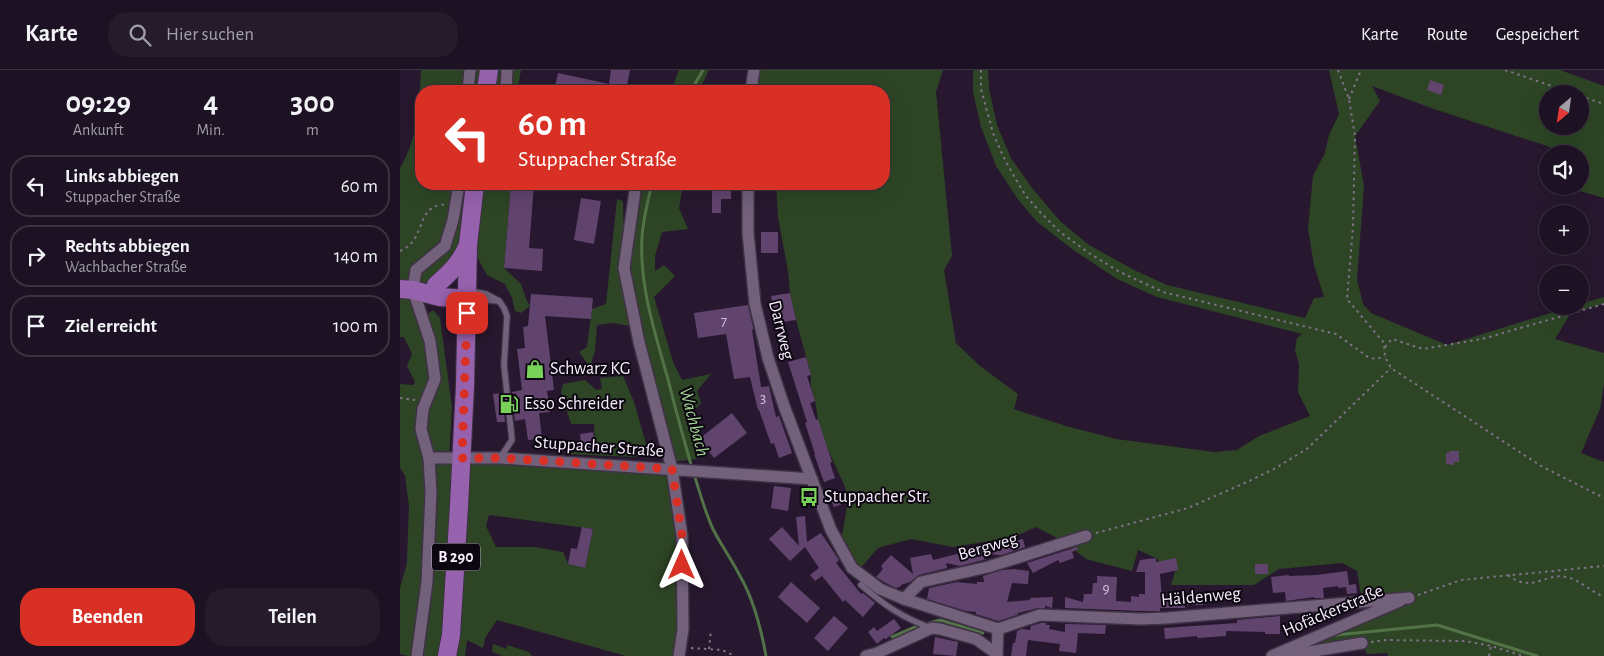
<!DOCTYPE html>
<html lang="de">
<meta charset="utf-8">
<style>
:root{--surface:#1d1223;--page:#251b2b;--text:#f1f3f6;--muted:#a09ea6;--line:#3b3241;--accent:#d93025}
body{margin:0;font-family:"Alegreya Sans",sans-serif;background:var(--page);color:var(--text);height:100vh;display:flex;flex-direction:column;font-size:19px;white-space:nowrap}
*{box-sizing:border-box;margin:0}
p{font-size:16px;color:var(--muted)}
.icon{flex:none;width:28px;height:28px;fill:none;stroke:currentColor;stroke-width:2;stroke-linecap:round;stroke-linejoin:round}
.map{position:relative;flex:1;overflow:hidden}
.details{display:flex;flex-direction:column;background:var(--surface);width:400px}
.details>*{flex:none}
.top-card{position:absolute;left:15px;top:15px;width:475px;height:105px;border-radius:20px;box-shadow:0 5px 20px #0002,0 0 0 1px var(--line);background:#d93025;color:#fff;overflow:hidden}
.needle{width:32px;rotate:209deg}
.buttons{position:absolute;left:1139px;top:15px;display:grid;gap:10px}
.buttons a{display:grid;place-items:center;width:50px;height:50px;border-radius:50%;background:var(--surface);box-shadow:0 5px 20px #0002,0 0 0 1px var(--line);font-size:25px}
.pin{position:absolute;display:grid;place-items:center;width:42px;height:42px;color:#fff;margin:-21px;border-radius:10px;box-shadow:0 2px 8px #0006}
.me{position:absolute;width:55px;margin:-28px;rotate:0deg;stroke-linejoin:round;filter:drop-shadow(0 0 4px #0008)}
.turn{display:flex;align-items:center;gap:18px;height:105px;padding:0 20px;font-size:22px}
.turn .icon{width:65px;height:65px;stroke-width:2.5}
.turn b{display:block;font-size:35px;line-height:42px}
.eta{display:flex;justify-content:space-evenly;align-items:center;height:85px;text-align:center}
.eta b{font-size:30px;font-weight:700;line-height:35px}
.cta{display:flex;gap:10px;margin-top:auto;padding:10px 20px}
.cta a{flex:1;height:58px;border-radius:20px;background:var(--accent);color:#fff;font-size:20px;font-weight:700;line-height:58px;text-align:center}
.cta a+a{background:var(--page);color:var(--text)}
ul{padding:0;list-style:none}
li{display:flex;align-items:center;gap:15px;height:62px;margin:0 10px 8px;padding:0 10px;border:2px solid var(--line);border-radius:20px}
li div{flex:1}
li b{display:block;font-size:19px}
li em{font-style:normal}
header{display:flex;align-items:center;gap:30px;box-sizing:border-box;height:70px;padding:0 25px;background:var(--surface);border-bottom:1px solid var(--line)}
header strong{font-size:24px}
nav{display:flex;gap:28px;margin-inline-start:auto;font-size:18px}
.search{width:350px;height:45px;background:var(--page);display:flex;align-items:center;gap:12px;box-sizing:border-box;padding:0 18px;border-radius:20px;color:var(--muted);font-size:19px}
main{display:flex;flex:1;min-height:0}
.map>svg:first-child{display:block}
</style>
<header>
<strong>Karte</strong>
<div class="search"><svg class="icon" aria-label="search" viewBox="0 0 24 24"><circle cx="10" cy="10" r="6"/><path d="M15 15l6 6"/></svg>Hier suchen</div>
<nav><a>Karte</a><a>Route</a><a>Gespeichert</a></nav>
</header>
<main>
<section class="details">
<div class="eta">
<div><b>09:29</b><p>Ankunft</p></div>
<div><b>4</b><p>Min.</p></div>
<div><b>300</b><p>m</p></div>
</div>
<ul>
<li><svg class="icon" aria-label="left" viewBox="0 0 24 24"><path d="M17 20v-9H6M10 6l-5 5 5 5"/></svg><div><b>Links abbiegen</b><p>Stuppacher Straße</p></div><em>60 m</em></li>
<li><svg class="icon" aria-label="right" viewBox="0 0 24 24"><path d="M7 20v-9h11M14 6l5 5-5 5"/></svg><div><b>Rechts abbiegen</b><p>Wachbacher Straße</p></div><em>140 m</em></li>
<li><svg class="icon" aria-label="arrive" viewBox="0 0 24 24"><path d="M6 21V4h12l-3 4 3 4H6"/></svg><div><b>Ziel erreicht</b></div><em>100 m</em></li>
</ul>
<div class="cta"><a>Beenden</a><a>Teilen</a></div>
</section>
<div class="map">
<svg width="1204" height="586" viewBox="0 0 1204 586">
<rect width="100%" height="100%" fill="#27182f"/>
<g fill="#2d4525" fill-rule="evenodd">
<path d="M21,0H121L118,17L121,21H21V114H111L104,198L121,214L126,229L130,236L121,243L115,241L112,228L105,214L87,205L71,176L36,215L14,220L23,248L33,240L40,248L52,337L49,388L272,399L282,466L279,586H226L97,550L85,568L83,578L67,570L65,586H8L0,584V518L7,493L9,436L5,405L0,398V314L13,315L15,312L7,296L12,284L4,267H0V98C18,69 19,33 21,0ZM89,445L193,459L185,498L168,494L163,482L135,477H96L86,456Z"/>
<polygon points="279,0 309,0 299,21 271,21"/>
<path d="M354,0H543L536,22L552,186L544,200L556,273L580,296L618,324L614,339L666,356L716,369L814,382L837,380L859,366L910,346L898,322L899,294L895,280L897,268L902,264L757,227L717,209L672,179L636,151L617,128L596,96L581,57L573,22V0H588L589,19L597,55L611,88L632,118L660,151L689,175L734,200L767,215L905,248L914,228L924,227L914,195L908,159L913,106L925,83L929,65L939,44L929,0H1160L1204,16V128L1163,116H1180V84H1165V82L1034,39L972,16L980,31L955,66L964,116L957,209L963,234L971,243L1047,275L1173,236H1180V234L1204,227V234L1171,243L1155,269L1204,283V314L1200,339L1181,383L1204,392V586H988L987,583L967,584L961,573L883,586L1007,529L962,531L957,501L942,493L879,499L854,515H771L777,495L760,492L756,488L738,480L732,501L686,489L665,472L636,457L614,467L553,477L511,469L478,478L457,502L440,476L448,432L445,417L426,375L418,349L415,331L411,317V305L396,250L390,223L388,201L378,147L376,114H484V21H351ZM1148,24H1180V56H1148Z"/>
<polygon points="220,114 283,114 279,138 288,159 262,162 255,186 255,201 264,195 275,206 254,227 273,292 282,310 311,304 297,321 301,333 289,346 299,369 297,389 270,392 236,257 213,253 197,255 195,281 190,297 179,282 187,277 192,239 206,234 217,129 223,131 224,193 234,123"/>
<polygon points="223,306 234,332 247,377 242,384 235,387 164,384 198,378 197,372 195,372 194,354 171,354 161,322 163,314 185,310 196,320 202,319 200,308"/>
<polygon points="93,574 107,579 107,575 129,582 132,586 103,586 92,582"/>
</g>
<g fill="none" stroke-linecap="round" stroke-linejoin="round">
<g stroke="#527347" stroke-width="3">
<polyline points="291,21 303,0"/>
<path d="M252,114C248,131 243,149 242,167C239,217 256,266 269,313C276,342 284,370 292,398"/>
<path d="M294,404C300,423 305,442 313,459C321,475 332,490 340,506C354,530 361,558 366,586"/>
<polyline points="936,565 1037,555 1137,586"/>
<polyline points="492,567 515,557 540,550 583,563"/>
</g>
</g>
<g fill="#61446e">
<polygon points="211,0 230,0 227,15 242,18 242,21 154,21 158,3 209,14"/>
<polygon points="1030,10 1044,15 1041,25 1027,20"/>
<polygon points="111,114 134,114 129,178 143,179 142,201 104,198"/>
<polygon points="312,114 331,116 331,129 321,129 321,143 312,143"/>
<polygon points="181,128 201,131 194,174 174,170"/>
<rect x="361" y="162" width="17" height="21"/>
<polygon points="390,223 396,250 376,253 371,226"/>
<polygon points="131,224 193,228 191,249 145,246 154,320 147,321 150,342 139,343 142,369 128,370 125,349 115,351 112,322 122,320 117,279 125,278 123,257 128,256"/>
<polygon points="348,235 353,257 353,260 352,260 361,317 369,316 376,347 379,346 392,383 379,388 374,373 371,374 359,340 358,340 350,307 334,309 326,264 298,268 294,243"/>
<polygon points="406,287 411,305 407,306 415,331 410,333 416,350 418,349 432,392 430,393 435,408 424,412 414,384 415,384 405,353 407,352 388,292"/>
<polygon points="102,323 105,352 97,352 93,324"/>
<polygon points="332,343 347,363 314,388 299,369"/>
<polygon points="193,362 196,379 182,381 180,364"/>
<polygon points="1049,381 1059,381 1059,392 1054,392 1054,395 1046,394 1046,383 1049,383"/>
<polygon points="374,416 391,418 388,441 371,438"/>
<polygon points="445,423 448,432 434,437 430,429"/>
<polygon points="405,446 407,472 421,463 439,490 436,493 461,524 463,523 475,533 463,547 445,530 443,532 422,506 415,511 410,505 419,498 405,477 390,491 369,469 382,457 399,476 396,447"/>
<polygon points="182,457 193,459 185,498 168,494 171,478 177,479"/>
<polygon points="623,469 625,477 602,485 584,484 584,489 587,489 560,496 546,493 547,498 519,505 510,512 501,515 501,516 496,518 484,512 476,507 483,499 481,496 491,485 513,504 510,488 531,484 533,490 557,484 569,486 568,477 590,475 611,476 610,472"/>
<polygon points="677,477 678,479 672,482 674,488 660,493 658,490 633,503 627,493"/>
<polygon points="756,488 756,492 776,488 778,500 760,504 762,528 785,529 785,538 760,538 760,541 742,541 665,538 665,527 683,532 684,524 692,524 693,513 697,513 697,506 717,507 716,531 731,532 731,526 739,527 739,524 745,524 745,502 736,502 740,490"/>
<rect x="855" y="494" width="13" height="10"/>
<polygon points="614,499 629,501 628,514 612,513 607,532 630,530 630,528 653,527 652,538 645,536 645,538 638,538 618,543 617,545 598,551 576,544 576,542 566,541 527,529 529,518 557,512 577,514 577,512 584,512 583,506 602,500"/>
<polygon points="947,501 949,515 956,514 957,523 947,524 946,517 938,518 938,516 923,518 924,528 914,528 914,527 886,531 885,522 873,523 871,507 889,505 889,506 917,505"/>
<polygon points="391,512 420,538 407,553 378,527"/>
<polygon points="787,524 803,525 803,535 787,535"/>
<polygon points="434,546 448,558 428,581 414,568"/>
<polygon points="880,546 880,564 865,564 865,562 826,561 826,566 797,568 797,566 765,569 764,558 837,553 837,550"/>
<polygon points="494,549 501,558 486,569 484,568 477,574 468,562 474,557 477,561"/>
<polygon points="641,553 646,553 646,555 650,555 649,559 665,562 665,554 706,555 705,564 678,563 676,583 659,581 660,574 628,570 626,586 611,586 613,573 615,573 617,561 622,559 630,560 631,556"/>
<polygon points="535,567 558,572 556,586 533,584"/>
</g>
<g fill="none" stroke-linecap="round" stroke-linejoin="round">
<g stroke="#3e3244" stroke-width="8">
<g id="lane">
<polyline points="70,221 86,224 99,231 70,229"/>
<polyline points="99,231 104,238 107,246 104,295 112,370 100,388"/>
<path d="M461,515C484,535 503,548 531,558"/>
</g>
</g>
<g stroke="#3e3244" stroke-width="14">
<g id="street">
<polyline points="68,21 70,0"/>
<polyline points="106,21 107,0"/>
<polyline points="351,21 354,0"/>
<polyline points="236,114 224,198 239,272 272,399 282,466 283,559 279,586"/>
<polyline points="348,114 348,163 355,234 368,288 384,336 431,460 452,498 480,519 504,529 598,559"/>
<polyline points="29,388 100,388 412,409"/>
<polyline points="504,529 521,512 588,497 686,466"/>
<polyline points="598,559 640,545 741,549 767,548 1009,528"/>
<polyline points="17,586 27,512 31,423 29,388 21,359 23,339 35,309 30,271 13,220 16,200 45,176 53,150 59,114"/>
<polyline points="466,586 477,583 532,558 540,559 576,569 597,584"/>
<polyline points="597,586 598,559"/>
<polyline points="872,586 1000,531"/>
<polyline points="885,586 962,573"/>
</g>
</g>
<g stroke="#3e3244" stroke-width="20">
<g id="primary">
<polyline points="86,21 89,0"/>
<path d="M36,215C50,203 61,192 68,175"/>
<polyline points="0,219 13,220 40,227 68,229"/>
<polyline points="47,586 51,565 59,436 65,316 68,175 75,114"/>
</g>
</g>
<g stroke="#7f7286" stroke-width="2" stroke-dasharray="2.5 4" stroke-linecap="butt">
<polyline points="581,0 581,19 593,63 603,86 615,108 626,126 640,142 660,162 689,183 718,201 763,222 936,264 968,287 975,289 985,287"/>
<polyline points="938,0 949,29 955,66 953,157 947,229 984,273 985,287 991,298 1141,396 1204,428"/>
<polyline points="1105,0 1175,24"/>
<polyline points="1180,26 1204,34"/>
<polyline points="949,29 961,0"/>
<path d="M0,181C23,172 18,144 34,137C37,135 42,135 46,134"/>
<polyline points="985,277 992,269 1023,279 1082,269 1204,234"/>
<polyline points="0,328 15,330"/>
<polyline points="696,463 788,438 847,412 876,398 908,378 991,298"/>
<path d="M1108,505C1133,525 1146,500 1170,508C1182,512 1192,522 1204,527"/>
<polyline points="1018,525 1061,510 1204,496"/>
<polyline points="971,572 986,570 1065,571 1091,576 1124,586"/>
<polyline points="291,578 322,580 335,586"/>
<polyline points="309,579 311,560"/>
<polyline points="1089,586 1091,576"/>
</g>
<use href="#lane" stroke="#73617c" stroke-width="5.5"/>
<use href="#street" stroke="#73617c" stroke-width="11"/>
<use href="#primary" stroke="#9662ad" stroke-width="18"/>
</g>
<g fill="none" stroke-linecap="round" stroke-linejoin="round">
<polyline stroke="#d93025" stroke-width="9" stroke-dasharray="0 16.2" points="67,243 62,388 100,388 272,399 282,466 282,495"/>
</g>
<defs>
<g id="shop-bare" transform="scale(1.5)"><path d="M-5-2.5h2.3a2.7 3.5 0 0 1 5.4 0H5L5.5 6h-11ZM-1.5-2.5h3a1.5 2.3 0 0 0-3 0Z" fill="#78d158" stroke="#0c0610" stroke-width="2.5" paint-order="stroke"/></g>
<g id="fuel-bare" transform="scale(1.5)"><path d="M-5.5-6h7V0h2V4h1.3V-2.5L3-4.5l.8-.8L6-3V5H2.5V1h-1V6h-7ZM-4.2-4.7v3.2H.2V-4.7Z" fill="#78d158" stroke="#0c0610" stroke-width="2.5" paint-order="stroke"/></g>
<g id="bus-bare" transform="scale(1.5)"><path d="M-5-6H5V4H4V6H2V4H-2V6H-4V4H-5ZM-3.5-4V0h7V-4ZM-3.5 1.2v1.5H-2V1.2ZM2 1.2v1.5H3.5V1.2Z" fill="#78d158" stroke="#0c0610" stroke-width="2.5" paint-order="stroke"/></g>
</defs>
<g fill-rule="evenodd">
<use href="#shop-bare" x="135" y="299"/>
<use href="#fuel-bare" x="109" y="334"/>
<use href="#bus-bare" x="409" y="427"/>
</g>
<g text-anchor="middle" dominant-baseline="central" stroke-width="4" stroke-linejoin="round" paint-order="stroke">
<g font-size="15" fill="#d2c3d9">
<text x="324" y="251">7</text>
<text x="363" y="328">3</text>
<text x="706" y="518">9</text>
</g>
<rect fill="#0c0610" stroke="#b0a8b6" stroke-width="1" x="32" y="473.5" width="48" height="27" rx="4"/>
<g font-size="16" font-weight="bold" fill="#f7edfd">
<text x="56" y="487">B 290</text>
</g>
<g font-size="18" fill="#f7edfd" stroke="#0c0610">
<text transform="translate(381 260) rotate(76)">Darrweg</text>
<text transform="translate(199 377) rotate(4)">Stuppacher Straße</text>
<text transform="translate(588 477) rotate(-16)">Bergweg</text>
<text transform="translate(801 527) rotate(-5)">Häldenweg</text>
<text transform="translate(933 541) rotate(-23)">Hofäckerstraße</text>
</g>
<g font-size="18" fill="#f7edfd" stroke="#0c0610" text-anchor="start">
<text x="150" y="299">Schwarz KG</text>
<text x="124" y="334">Esso Schreider</text>
<text x="424" y="427">Stuppacher Str.</text>
</g>
<g font-size="19" font-style="italic" fill="#a0d490" stroke="#0c0610">
<text transform="translate(294 352) rotate(75)">Wachbach</text>
</g>
</g>
</svg>
<div class="buttons">
<a><svg class="needle" viewBox="-14 -14 28 28"><path d="M0-13l5 13h-10z" fill="#e53935"/><path d="M0 13l5-13h-10z" fill="#a09ea6"/></svg></a>
<a><svg class="icon" aria-label="sound" viewBox="0 0 24 24"><path d="M4 9h4l5-4v14l-5-4H4zM17 9q2 3 0 6"/></svg></a>
<a>+</a>
<a>−</a>
</div>
<div class="pin" style="left:67px;top:243px;background:#d93025"><svg class="icon" aria-label="arrive" viewBox="0 0 24 24"><path d="M6 21V4h12l-3 4 3 4H6"/></svg></div>
<svg class="me" style="left:282px;top:495px" viewBox="-20 -20 40 40"><path d="M0-17L14 15 0 8-14 15z" fill="#d93025" stroke="#fff" stroke-width="4"/></svg>
<div class="top-card">
<div class="turn"><svg class="icon" aria-label="left" viewBox="0 0 24 24"><path d="M17 20v-9H6M10 6l-5 5 5 5"/></svg><div><b>60 m</b>Stuppacher Straße</div></div>
</div>
</div>
</main>
